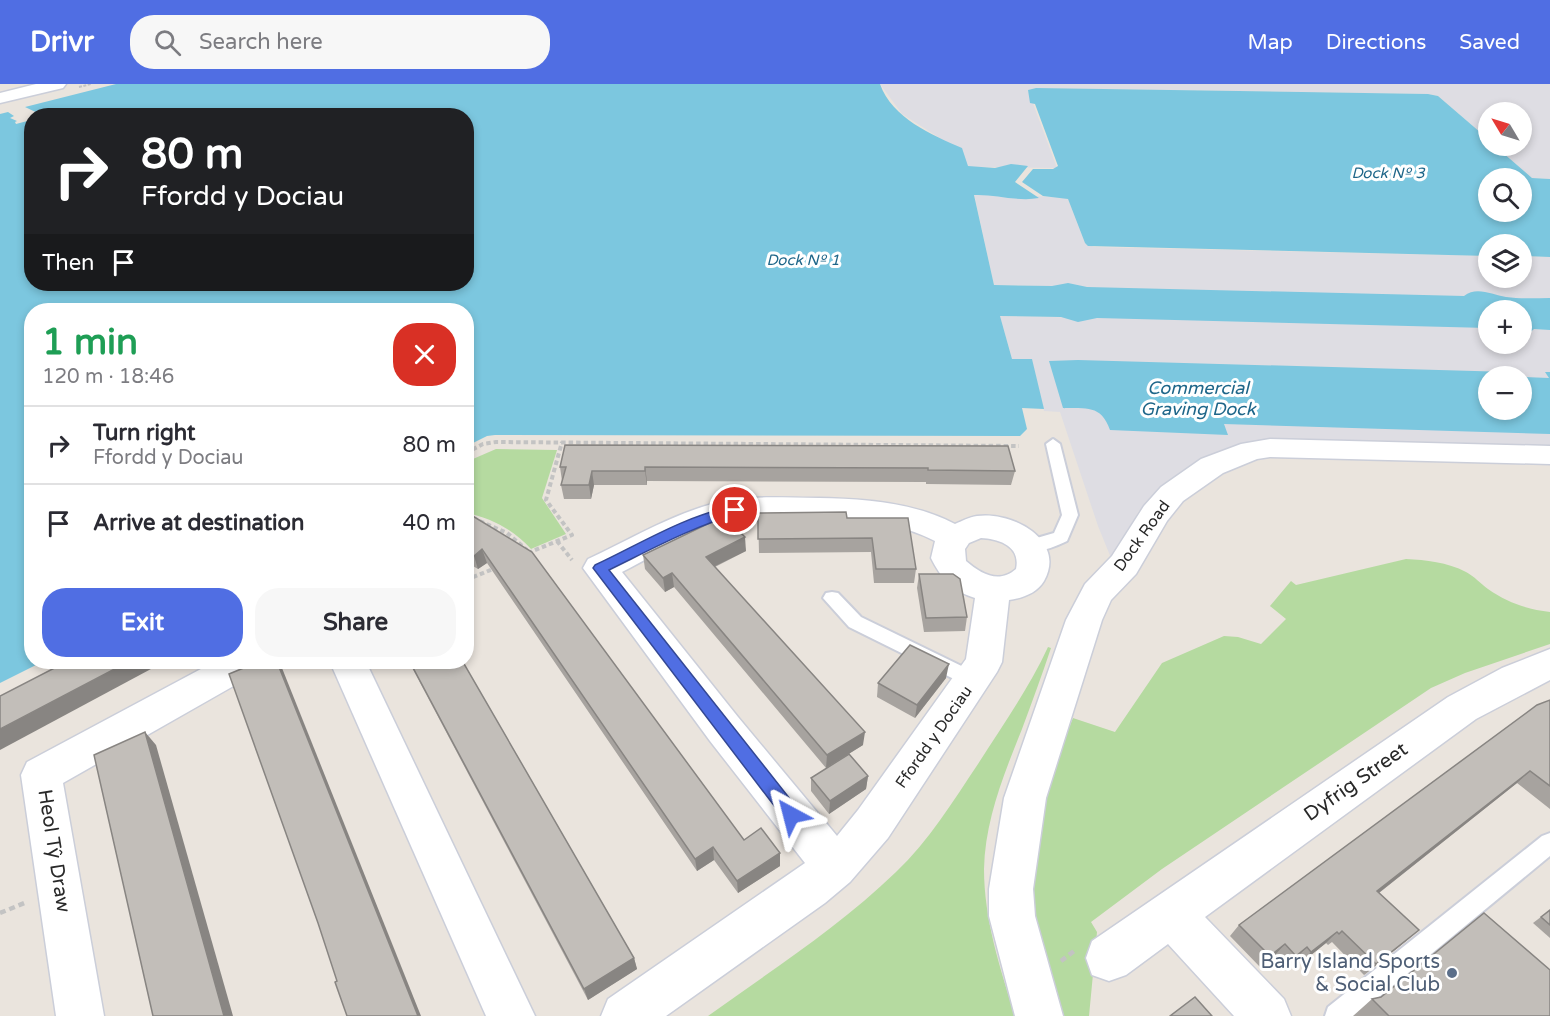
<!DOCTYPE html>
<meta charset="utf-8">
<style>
:root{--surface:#fff;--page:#f7f7f7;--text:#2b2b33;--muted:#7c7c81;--line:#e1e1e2;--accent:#506ee3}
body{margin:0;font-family:"Varela Round",sans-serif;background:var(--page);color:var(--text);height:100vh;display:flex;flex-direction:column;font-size:22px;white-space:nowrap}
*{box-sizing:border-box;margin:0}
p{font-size:20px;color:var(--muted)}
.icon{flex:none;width:33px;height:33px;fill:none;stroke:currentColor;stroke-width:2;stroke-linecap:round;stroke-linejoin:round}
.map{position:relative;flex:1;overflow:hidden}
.details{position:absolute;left:24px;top:219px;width:450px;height:366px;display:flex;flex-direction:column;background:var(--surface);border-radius:24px;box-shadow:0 3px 9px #0003}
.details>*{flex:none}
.top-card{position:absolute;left:24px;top:24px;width:450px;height:183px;border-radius:24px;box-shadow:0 3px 9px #0003;background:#202124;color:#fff;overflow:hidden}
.needle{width:39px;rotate:308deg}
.tools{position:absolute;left:1478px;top:18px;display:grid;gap:12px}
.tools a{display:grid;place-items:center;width:54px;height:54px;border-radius:50%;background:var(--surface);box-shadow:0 3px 9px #0003;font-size:30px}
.pin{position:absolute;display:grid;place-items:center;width:51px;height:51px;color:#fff;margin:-26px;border:3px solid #fff;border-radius:50%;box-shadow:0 2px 6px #0007}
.me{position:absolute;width:66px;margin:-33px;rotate:322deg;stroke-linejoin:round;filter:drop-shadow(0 0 4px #0008)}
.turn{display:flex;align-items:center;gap:21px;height:126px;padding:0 18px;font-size:27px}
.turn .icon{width:78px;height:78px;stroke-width:2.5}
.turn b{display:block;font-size:42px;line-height:51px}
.then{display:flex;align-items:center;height:57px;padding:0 18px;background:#0003;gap:12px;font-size:22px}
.round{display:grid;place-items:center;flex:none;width:63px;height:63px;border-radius:24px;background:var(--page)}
.head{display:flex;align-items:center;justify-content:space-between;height:102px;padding:0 18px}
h1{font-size:36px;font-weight:700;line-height:45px;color:#1e9e55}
.primary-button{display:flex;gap:12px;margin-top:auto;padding:12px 18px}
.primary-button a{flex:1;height:69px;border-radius:24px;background:var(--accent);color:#fff;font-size:24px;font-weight:700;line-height:69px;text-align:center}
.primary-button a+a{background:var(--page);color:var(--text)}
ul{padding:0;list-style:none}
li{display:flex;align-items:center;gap:18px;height:78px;padding:0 18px;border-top:2px solid var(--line)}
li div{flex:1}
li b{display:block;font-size:22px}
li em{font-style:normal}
header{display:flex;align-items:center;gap:36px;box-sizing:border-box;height:84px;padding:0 30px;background:var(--accent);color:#fff}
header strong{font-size:28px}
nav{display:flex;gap:33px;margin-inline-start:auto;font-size:21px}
.search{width:420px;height:54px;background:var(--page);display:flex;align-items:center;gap:15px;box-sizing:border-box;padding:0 21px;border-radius:24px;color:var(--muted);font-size:22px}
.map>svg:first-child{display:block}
</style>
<header>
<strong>Drivr</strong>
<div class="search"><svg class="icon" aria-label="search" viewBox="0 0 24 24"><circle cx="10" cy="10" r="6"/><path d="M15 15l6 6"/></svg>Search here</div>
<nav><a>Map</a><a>Directions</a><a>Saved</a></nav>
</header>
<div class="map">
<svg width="1550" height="932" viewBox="0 0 1550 932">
<rect width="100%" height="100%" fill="#eae4dd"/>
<g fill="#dedde3" fill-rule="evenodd">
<polygon points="880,0 1550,0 1550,95 1532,94 1495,62 1521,62 1521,28 1488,28 1488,55 1438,12 1428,10 1036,4 1028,6 1057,84 967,83 943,56 902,30"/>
<path d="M974,110L1064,113L1068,115L1085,159L1094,163L1488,172V194H1521V172L1550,173V366L1277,358L1153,413L1138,428L1124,458L1111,474L1098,442L1060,328L1044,327L1032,276L1012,275L1000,232L1096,234L1086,203L994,201ZM1488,226H1521V260H1488ZM1488,292H1521V326H1488Z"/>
</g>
<g fill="#b5daa0">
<path d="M496,365L557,366L542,414L566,450L531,465C514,446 491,434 467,429L466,378Z"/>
<path d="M1406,475C1426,476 1447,478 1466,488C1474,492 1481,500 1488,505C1508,519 1527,525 1550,528V560L1465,589L1431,604L1162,785L1091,838L1097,848L1089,932H1051L1028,854L1042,709L1073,634L1115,648L1162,579L1224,552L1238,553L1261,560L1286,535L1270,522L1291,497L1296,501Z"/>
<path d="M1048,563L1051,564C1042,591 1032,618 1022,645C1004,690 985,736 984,785C984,835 1000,884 1015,932H708C772,886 839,843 896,788C929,757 953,717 978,680C1003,641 1029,604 1048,563Z"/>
</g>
<g fill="#7cc7df" fill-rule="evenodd">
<path d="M116,0H880C892,34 932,51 962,64L968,82L995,84L1011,80L1028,82L1015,98L1039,114C1017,118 996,110 974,111L994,201L1052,202L1068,199L1087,203L1464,212C1477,202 1492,211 1506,213C1520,215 1536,214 1550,214V246L1534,245L1527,251L1521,252V226H1488V244L1097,234L1078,238L1061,233L1000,232L1012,275H1032L1044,325L1022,324L1027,345L1020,352L495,351L487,352L467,362L466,226H32V578H42L0,599V30L8,28L14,32L10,34L17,37L15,38L16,40L31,36L32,200H466V32H44L25,23Z"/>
<path d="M1036,4L1428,10L1438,12L1488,55V62H1495L1532,94L1550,95V173L1521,172V160H1488V172L1088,162L1085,159L1068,115L1043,112L1022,98L1033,85H1053L1058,82L1035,20L1030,19L1028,6ZM1521,94V128H1488V94Z"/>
<path d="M1078,276L1510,288L1514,292H1488V326H1521V293L1549,294L1545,288H1550V350L1224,340L1228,351L1110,346C1101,320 1086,325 1063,324L1049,277Z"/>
</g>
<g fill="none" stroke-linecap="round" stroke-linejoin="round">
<g stroke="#cbced9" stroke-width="4">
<g id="service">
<path d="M1053,355L1060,360L1078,431L1067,457C1055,463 1037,470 1023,466L1021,462L1023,458L1054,449L1062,431L1046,360Z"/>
<polygon points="832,508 838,509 861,533 980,591 982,596 980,601 973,603 966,601 849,543 823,514 826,509"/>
<polygon points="1550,749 1550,772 1356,932 1325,932 1328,923 1542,752"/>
</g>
</g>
<g stroke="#cbced9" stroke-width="3">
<g id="minor">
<polygon points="36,0 66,0 63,4 0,19 0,9"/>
<polygon points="1270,355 1550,362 1550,380 1270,373 1257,375 1223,389 1183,417 1167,437 1136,490 1111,516 1102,536 1046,714 1033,805 1035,832 1063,932 1015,932 989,832 989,805 1004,714 1066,536 1085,500 1112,472 1144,422 1161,403 1201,375 1241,360"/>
<path d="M819,414C865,415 913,418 955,440C962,437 969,433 977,432C1012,427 1067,456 1044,497C1037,509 1023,514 1009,516L1002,578L997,588L888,754L850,798L825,819L666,932H601L608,915L805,779L710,657L583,484L588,475C634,454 683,423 735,415C762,412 791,414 819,414ZM819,435C859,437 899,438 935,457L931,474C941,494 952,507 975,514L966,575L858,726L837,752L738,633L622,488C659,469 695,447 735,437ZM981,454C999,455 1021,462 1016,485C999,500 981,490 966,477L965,465L969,459Z"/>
<polygon points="1550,565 1550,596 1476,635 1205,833 1284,915 1291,932 1234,932 1168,860 1126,891 1109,897 1092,891 1086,874 1092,857 1448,613 1502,584"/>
<polygon points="214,578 263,578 258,588 63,699 104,932 56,932 21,691 27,678"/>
<polygon points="330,578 366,578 535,932 486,932"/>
</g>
</g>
<polyline stroke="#c3c3c3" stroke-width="2" stroke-dasharray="3 1.5" stroke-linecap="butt" points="79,3 91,0"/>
<g stroke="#c3c3c3" stroke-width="4" stroke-dasharray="4.5 3" stroke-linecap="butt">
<polyline points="466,369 483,360 496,358 1019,362"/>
<polyline points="466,431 507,449 527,466"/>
<polyline points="557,457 572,476"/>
<polyline points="528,469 572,451 546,416 562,358"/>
<polyline points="466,496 493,485"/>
</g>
<g stroke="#c3c3c3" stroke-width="4.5" stroke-dasharray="6 4" stroke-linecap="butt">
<polyline points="0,829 27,818"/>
<polyline points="1061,877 1074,867"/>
</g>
<use href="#service" fill="#fff" fill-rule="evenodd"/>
<use href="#minor" fill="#fff" fill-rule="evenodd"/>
</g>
<g fill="#a7a39f">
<polygon points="565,361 1015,387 1011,401 926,400 926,398 647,397 647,401 594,401 591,415 564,415 561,401 562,397 560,383"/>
<polygon points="466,428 744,756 780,769 780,782 738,809 714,776 697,787 487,479 478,485 466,478"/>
<polygon points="758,429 847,434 916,485 914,499 874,499 871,468 759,469"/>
<polygon points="746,467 715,483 863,661 826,684 674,503 665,508 645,485 643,471"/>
<polygon points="919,490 967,533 965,547 924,548 917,504"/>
<polygon points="409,578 463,578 634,874 637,885 588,916"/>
<polygon points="946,594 915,634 877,613 878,599"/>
<polygon points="1550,616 1550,725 1517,699 1379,809 1406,857 1364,891 1332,858 1328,861 1326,859 1301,879 1296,874 1286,883 1275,871 1260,883 1230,852 1239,841"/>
<polygon points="868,692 866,705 829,730 811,707 811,694"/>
<polygon points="1550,826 1550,854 1533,839"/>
<polygon points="1381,913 1550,932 1353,932 1372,915"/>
</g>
<g fill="#888582">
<polygon points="645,383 647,397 647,401 645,387"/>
<polygon points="592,387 594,401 591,415 589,401"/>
<polygon points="745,453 746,467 707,486 706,473"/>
<polygon points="482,465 487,479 478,485 474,472"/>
<polygon points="672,489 674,503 665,508 663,494"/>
<polygon points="128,578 164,578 0,666 0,645"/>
<polygon points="277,578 278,578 282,584 421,932 418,932"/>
<polygon points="949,580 946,594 915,634 917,621"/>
<polygon points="145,648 156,661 233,932 224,932"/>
<polygon points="865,648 863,661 826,684 827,671"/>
<polygon points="1530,687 1517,699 1366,819 1377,807"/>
<polygon points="868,692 866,705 829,730 830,717"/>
<polygon points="713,763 714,776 697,787 695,775"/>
<polygon points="780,769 780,782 738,809 737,797"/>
<polygon points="1419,846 1406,857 1364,891 1376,880"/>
<polygon points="1337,848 1326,859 1301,879 1311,868"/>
<polygon points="1285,860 1275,871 1260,883 1270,872"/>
<polygon points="1307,863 1296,874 1286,883 1296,872"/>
<polygon points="634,874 637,885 588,916 584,905"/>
</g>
<g fill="#c2beb9" stroke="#888582" stroke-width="1.5">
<polygon points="565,361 1008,362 1015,387 928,386 928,384 645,383 645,387 592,387 589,401 561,401 566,383 560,383"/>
<polygon points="466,428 532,468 744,756 761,744 780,769 737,797 713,763 695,775 482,465 474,472 466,467"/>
<polygon points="846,428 847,434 908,434 916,485 876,485 872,454 758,455 758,429"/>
<polygon points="724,432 745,453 706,473 865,648 827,671 672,489 663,494 643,471"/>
<polygon points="919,490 953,490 960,495 967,533 926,534"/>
<polygon points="910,561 949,580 917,621 878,599"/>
<polygon points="66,578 128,578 0,645 0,612"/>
<polygon points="258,578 277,578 418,932 347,932 335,898 337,897 318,839 229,590"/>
<polygon points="410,578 463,578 634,874 584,905"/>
<polygon points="1550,616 1550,702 1530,687 1377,807 1419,846 1376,880 1342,847 1339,850 1337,848 1311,868 1307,863 1296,872 1285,860 1270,872 1239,841 1537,621"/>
<polygon points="145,648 224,932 153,932 94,671"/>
<polygon points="849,670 868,692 830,717 811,694"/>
<polygon points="1550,826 1550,841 1541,833"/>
<polygon points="1484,829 1550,886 1550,932 1389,932 1372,915 1381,913"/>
<polygon points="1195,913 1212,932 1170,932"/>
</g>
<path fill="#506ee3" stroke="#344894" stroke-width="1.5" d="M735,422L740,423L742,426L740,429C694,442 652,465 609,486L798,725L800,731L798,736L791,739L785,736L593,484L595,481C640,460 686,431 735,422Z"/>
<circle fill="#5c6f8a" stroke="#fff" stroke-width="2" cx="1452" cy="889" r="6"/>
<g text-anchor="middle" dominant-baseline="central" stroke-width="6" stroke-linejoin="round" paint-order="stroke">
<g font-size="15" font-style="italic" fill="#1e6689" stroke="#fff">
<text x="1388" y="89">Dock Nº 3</text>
<text x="803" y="176">Dock Nº 1</text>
</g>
<g font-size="16" fill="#292929" stroke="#fff">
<text transform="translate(1142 452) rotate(-54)">Dock Road</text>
<text transform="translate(934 653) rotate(-55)">Ffordd y Dociau</text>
</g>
<g font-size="18" font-style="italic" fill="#1e6689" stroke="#fff">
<text x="1198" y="304">Commercial<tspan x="1198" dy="21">Graving Dock</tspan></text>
</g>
<g font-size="20" fill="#292929" stroke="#fff">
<text transform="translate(1356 698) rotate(-35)">Dyfrig Street</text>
<text transform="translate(54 767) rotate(81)">Heol Tŷ Draw</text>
</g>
<g font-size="20" fill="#4e5e75" stroke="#fff" text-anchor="end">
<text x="1440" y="878">Barry Island Sports<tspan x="1440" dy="23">&amp; Social Club</tspan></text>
</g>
</g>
</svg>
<div class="tools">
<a><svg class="needle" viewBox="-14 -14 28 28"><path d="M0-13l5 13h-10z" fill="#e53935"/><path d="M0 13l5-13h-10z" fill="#7c7c81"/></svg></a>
<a><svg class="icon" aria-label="search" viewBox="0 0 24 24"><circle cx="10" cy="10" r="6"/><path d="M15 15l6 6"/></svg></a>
<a><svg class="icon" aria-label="layers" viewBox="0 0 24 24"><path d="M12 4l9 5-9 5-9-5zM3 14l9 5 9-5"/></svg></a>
<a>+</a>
<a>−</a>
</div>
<div class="pin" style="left:735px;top:426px;background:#d93025"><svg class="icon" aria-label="arrive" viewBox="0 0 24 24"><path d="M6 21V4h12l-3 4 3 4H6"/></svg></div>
<svg class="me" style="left:791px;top:731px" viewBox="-20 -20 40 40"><path d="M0-17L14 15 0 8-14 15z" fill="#506ee3" stroke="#fff" stroke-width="4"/></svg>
<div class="top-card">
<div class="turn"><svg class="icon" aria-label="right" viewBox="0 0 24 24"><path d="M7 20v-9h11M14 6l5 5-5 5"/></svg><div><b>80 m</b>Ffordd y Dociau</div></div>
<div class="then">Then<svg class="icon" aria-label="arrive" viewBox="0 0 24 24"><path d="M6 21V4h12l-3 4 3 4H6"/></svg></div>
</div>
<section class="details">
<div class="head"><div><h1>1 min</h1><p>120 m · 18:46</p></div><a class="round" style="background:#d93025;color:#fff"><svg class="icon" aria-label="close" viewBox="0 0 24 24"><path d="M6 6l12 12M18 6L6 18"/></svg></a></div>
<ul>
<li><svg class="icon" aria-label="right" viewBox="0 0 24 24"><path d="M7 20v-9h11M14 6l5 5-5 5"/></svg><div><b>Turn right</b><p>Ffordd y Dociau</p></div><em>80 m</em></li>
<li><svg class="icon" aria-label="arrive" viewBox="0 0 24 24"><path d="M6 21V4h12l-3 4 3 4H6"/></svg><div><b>Arrive at destination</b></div><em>40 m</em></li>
</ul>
<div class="primary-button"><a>Exit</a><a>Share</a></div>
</section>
</div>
